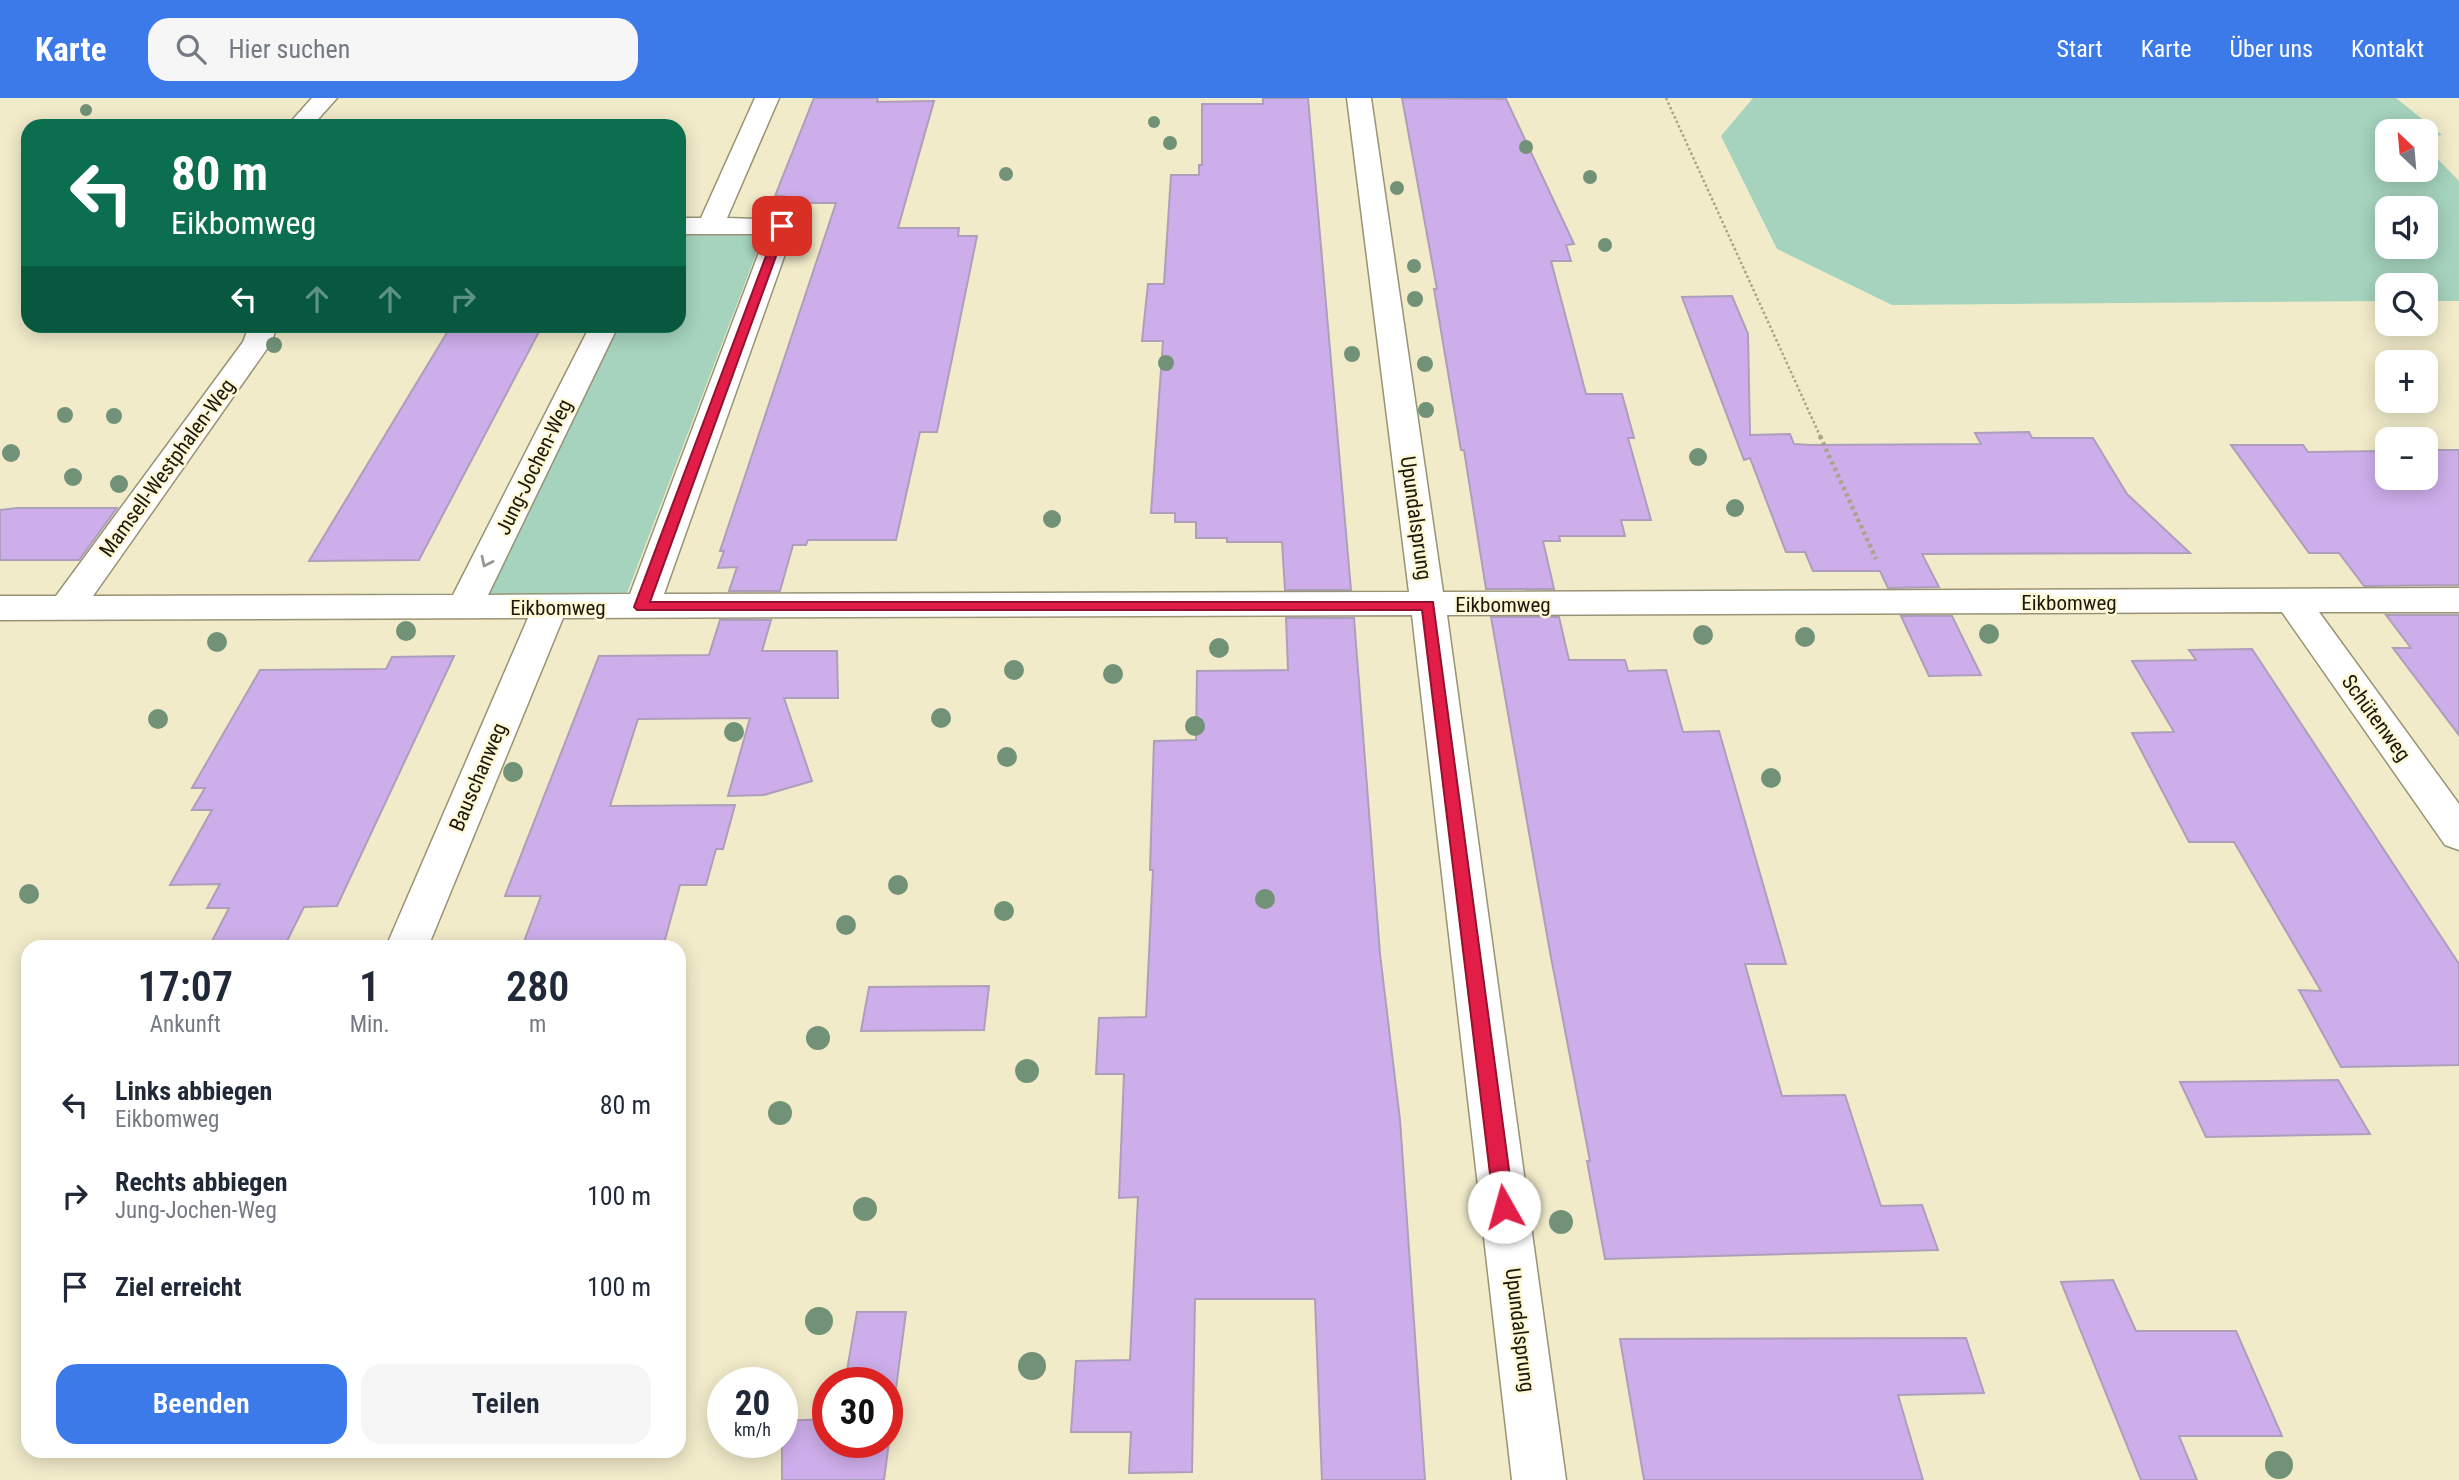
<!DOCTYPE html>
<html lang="de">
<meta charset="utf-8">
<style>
:root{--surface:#fff;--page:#f6f6f7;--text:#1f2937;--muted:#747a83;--accent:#3d7ae9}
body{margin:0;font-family:"Roboto Condensed",sans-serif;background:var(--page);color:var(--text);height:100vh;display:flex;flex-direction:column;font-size:26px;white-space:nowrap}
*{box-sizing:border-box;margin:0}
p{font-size:23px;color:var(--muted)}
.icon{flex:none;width:38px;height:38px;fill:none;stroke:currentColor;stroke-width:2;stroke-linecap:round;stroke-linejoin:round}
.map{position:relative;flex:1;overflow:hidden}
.sheet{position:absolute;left:21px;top:842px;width:665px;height:518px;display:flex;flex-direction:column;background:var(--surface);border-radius:21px;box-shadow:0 4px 18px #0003}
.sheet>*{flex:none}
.hud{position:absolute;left:21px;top:21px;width:665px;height:214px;border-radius:21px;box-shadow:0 4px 18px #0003;background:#0b6e4f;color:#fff;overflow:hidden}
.needle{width:46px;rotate:334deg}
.tools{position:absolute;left:2375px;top:21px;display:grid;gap:14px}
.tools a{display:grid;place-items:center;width:63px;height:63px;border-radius:14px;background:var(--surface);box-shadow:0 4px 18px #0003;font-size:35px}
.speed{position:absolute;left:707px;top:1269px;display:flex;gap:14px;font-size:35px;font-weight:700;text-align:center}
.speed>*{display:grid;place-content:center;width:91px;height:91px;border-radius:50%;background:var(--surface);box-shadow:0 4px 18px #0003;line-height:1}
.speed small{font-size:18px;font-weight:400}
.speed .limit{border:10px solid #d22;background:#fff;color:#111}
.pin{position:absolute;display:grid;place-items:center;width:60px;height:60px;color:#fff;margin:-30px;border-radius:14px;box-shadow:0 4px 10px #0006}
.me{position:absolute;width:77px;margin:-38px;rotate:353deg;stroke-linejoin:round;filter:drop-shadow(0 0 5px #0008)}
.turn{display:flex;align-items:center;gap:24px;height:147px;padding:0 35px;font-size:32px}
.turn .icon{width:91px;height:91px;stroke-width:2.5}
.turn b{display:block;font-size:49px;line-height:60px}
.lanes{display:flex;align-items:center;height:66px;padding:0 35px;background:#0003;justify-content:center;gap:35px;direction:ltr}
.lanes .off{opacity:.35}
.eta{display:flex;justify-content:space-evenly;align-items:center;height:119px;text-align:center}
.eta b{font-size:42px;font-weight:600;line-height:49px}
.primary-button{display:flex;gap:14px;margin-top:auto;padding:14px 35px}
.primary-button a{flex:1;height:80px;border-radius:21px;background:var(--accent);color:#fff;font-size:28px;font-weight:600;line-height:80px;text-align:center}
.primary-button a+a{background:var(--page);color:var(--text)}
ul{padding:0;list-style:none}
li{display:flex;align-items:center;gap:21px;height:91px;padding:0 35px}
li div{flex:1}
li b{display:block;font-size:26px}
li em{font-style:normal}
header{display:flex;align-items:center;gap:42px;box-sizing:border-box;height:98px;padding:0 35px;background:var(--accent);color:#fff}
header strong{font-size:33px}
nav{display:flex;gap:38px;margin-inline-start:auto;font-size:24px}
.search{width:490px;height:63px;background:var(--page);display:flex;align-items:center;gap:18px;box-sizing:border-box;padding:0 24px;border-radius:21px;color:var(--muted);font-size:26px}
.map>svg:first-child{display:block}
</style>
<header>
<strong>Karte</strong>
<div class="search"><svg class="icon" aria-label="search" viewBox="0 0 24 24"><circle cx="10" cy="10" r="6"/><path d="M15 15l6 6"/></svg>Hier suchen</div>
<nav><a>Start</a><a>Karte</a><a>Über uns</a><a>Kontakt</a></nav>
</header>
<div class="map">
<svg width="2459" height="1382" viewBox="0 0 2459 1382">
<rect width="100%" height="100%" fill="#f1ebca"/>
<g fill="#a5d3bd" fill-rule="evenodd">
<path d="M1753,0H2396L2442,37L2426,39V33H2387V72H2426V49L2459,83V203H2426V187H2387V203L1892,207L1777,151L1721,38ZM2387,110H2426V149H2387Z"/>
<polygon points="679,134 748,135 761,143 626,498 479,498 617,228 679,228"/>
</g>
<g fill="#cdaeea" stroke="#ad9fbb" stroke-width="2">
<polygon points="814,0 878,0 877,4 934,3 898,130 959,130 958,138 977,138 937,334 920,334 896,442 808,442 806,447 793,447 780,493 729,493 737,469 718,470 724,453 720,453 836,105 781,105 784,98 775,98"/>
<polygon points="1263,0 1308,0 1351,492 1285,492 1282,444 1227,444 1227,440 1196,440 1196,424 1175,424 1175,415 1151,415 1163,243 1142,243 1148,186 1164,186 1171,77 1199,77 1199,67 1202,67 1202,6 1263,6"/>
<polygon points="1402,0 1506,1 1574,146 1566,147 1571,163 1551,163 1586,296 1622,296 1634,340 1628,340 1651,422 1621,422 1625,438 1559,438 1560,443 1543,443 1554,491 1486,491 1464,352 1461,352 1434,191 1437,191"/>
<polygon points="1732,198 1748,236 1750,337 1790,336 1794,346 1811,347 1981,346 1975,335 2029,334 2032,340 2093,340 2127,396 2190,455 1922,456 1939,489 1888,490 1880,473 1813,473 1805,454 1786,454 1750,360 1744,362 1682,199"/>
<polygon points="451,228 542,228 419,462 309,463"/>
<polygon points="2231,347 2303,347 2308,354 2387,353 2387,380 2426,380 2426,352 2459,352 2459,487 2364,488 2339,455 2309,455"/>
<polygon points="17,410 117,410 79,462 0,462 0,412"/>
<polygon points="2386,517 2459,517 2459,637 2393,550 2411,550"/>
<polygon points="1901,518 1952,518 1981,577 1929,578"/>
<polygon points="1491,519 1559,519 1569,562 1625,562 1628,573 1666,572 1683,634 1719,633 1786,866 1745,866 1782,998 1845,997 1881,1108 1922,1107 1938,1152 1605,1161 1587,1063 1590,1063 1550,854"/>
<polygon points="1286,520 1354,520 1380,856 1400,1022 1425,1382 1322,1382 1315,1201 1195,1201 1192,1374 1129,1375 1131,1334 1071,1334 1076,1263 1130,1262 1138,1099 1119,1100 1124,976 1096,976 1099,920 1146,919 1153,772 1150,772 1154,643 1196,642 1197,573 1288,572"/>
<polygon points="720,522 771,522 762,553 837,553 838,600 784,600 812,683 764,697 728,698 750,620 638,621 610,708 735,707 723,751 716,751 706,787 680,787 663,849 522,849 541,798 505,798 599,558 709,557"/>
<polygon points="2252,551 2459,866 2459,967 2341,969 2299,892 2321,893 2234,744 2189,744 2132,635 2174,634 2132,563 2196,562 2189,552"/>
<polygon points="454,558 337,808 304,809 284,849 209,849 229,810 207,810 220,786 170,787 212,712 192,712 205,690 192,690 260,572 386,571 392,559"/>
<polygon points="989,888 984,932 861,933 869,889"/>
<polygon points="2338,982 2370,1036 2206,1039 2180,984"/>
<polygon points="2113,1182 2136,1233 2236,1233 2282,1338 2179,1338 2197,1382 2141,1382 2061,1184"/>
<polygon points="857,1214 906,1214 884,1382 782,1382 782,1323 828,1321 828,1344 887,1344 887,1284 845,1284"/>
<polygon points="1966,1240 1984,1295 1898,1297 1923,1382 1644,1382 1620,1241"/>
</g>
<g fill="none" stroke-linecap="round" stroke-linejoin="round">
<g stroke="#989375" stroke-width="3">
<g id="street">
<polygon points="312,0 337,0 312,28 287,28"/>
<polygon points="755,0 779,0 727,120 791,122 795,128 664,496 1409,494 1347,0 1371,0 1443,494 2459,490 2459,514 2319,514 2459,706 2459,752 2445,747 2282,514 1447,517 1566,1382 1512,1382 1412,517 563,520 428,849 386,849 528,520 0,522 0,498 56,498 243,244 249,228 277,228 271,245 93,498 453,497 590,228 618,228 488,497 630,496 766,136 679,136 679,120 701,120"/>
</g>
</g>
<polyline stroke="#a9a48a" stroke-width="2.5" stroke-dasharray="2.5 2.5" stroke-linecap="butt" points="1666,0 1821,340"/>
<polyline stroke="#a9a48a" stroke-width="4.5" stroke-dasharray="3.5 3.5" stroke-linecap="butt" points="1820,338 1876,461"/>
<use href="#street" fill="#fff" fill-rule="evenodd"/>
</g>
<g fill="#729278">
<circle cx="86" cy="12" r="6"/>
<circle cx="1154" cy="24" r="6"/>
<circle cx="1170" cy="45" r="7"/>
<circle cx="1526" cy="49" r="7"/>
<circle cx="1006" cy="76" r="7"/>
<circle cx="1590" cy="79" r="7"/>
<circle cx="1397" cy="90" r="7"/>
<circle cx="1605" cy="147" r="7"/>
<circle cx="1414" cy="168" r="7"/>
<circle cx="1415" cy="201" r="8"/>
<circle cx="274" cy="247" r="8"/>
<circle cx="1352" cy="256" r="8"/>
<circle cx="1166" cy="265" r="8"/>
<circle cx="1425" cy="266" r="8"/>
<circle cx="1426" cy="312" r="8"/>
<circle cx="65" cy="317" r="8"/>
<circle cx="114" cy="318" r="8"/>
<circle cx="11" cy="355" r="9"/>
<circle cx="1698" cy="359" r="9"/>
<circle cx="73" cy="379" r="9"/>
<circle cx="119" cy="386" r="9"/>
<circle cx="1735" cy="410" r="9"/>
<circle cx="1052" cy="421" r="9"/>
<circle cx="406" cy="533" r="10"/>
<circle cx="1989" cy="536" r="10"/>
<circle cx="1703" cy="537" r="10"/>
<circle cx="1805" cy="539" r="10"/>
<circle cx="217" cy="544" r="10"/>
<circle cx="1219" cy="550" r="10"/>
<circle cx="1014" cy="572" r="10"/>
<circle cx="1113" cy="576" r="10"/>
<circle cx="941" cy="620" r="10"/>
<circle cx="158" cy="621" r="10"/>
<circle cx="1195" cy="628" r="10"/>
<circle cx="734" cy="634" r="10"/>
<circle cx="1007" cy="659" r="10"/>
<circle cx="513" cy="674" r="10"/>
<circle cx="1771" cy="680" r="10"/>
<circle cx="898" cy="787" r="10"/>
<circle cx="29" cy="796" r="10"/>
<circle cx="1265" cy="801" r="10"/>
<circle cx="1004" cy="813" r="10"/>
<circle cx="846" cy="827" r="10"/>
<circle cx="818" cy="940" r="12"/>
<circle cx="1027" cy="973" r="12"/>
<circle cx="780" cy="1015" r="12"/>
<circle cx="865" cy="1111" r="12"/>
<circle cx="1561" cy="1124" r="12"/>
<circle cx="819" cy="1223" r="14"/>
<circle cx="1032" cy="1268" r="14"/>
<circle cx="2279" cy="1367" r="14"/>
</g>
<defs><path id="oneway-chevron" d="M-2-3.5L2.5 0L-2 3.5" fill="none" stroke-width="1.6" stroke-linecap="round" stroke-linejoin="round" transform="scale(1.75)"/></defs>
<use stroke="#989892" href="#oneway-chevron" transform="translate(486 464) rotate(116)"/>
<polygon fill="#e11d48" stroke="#92132f" stroke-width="2" points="778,126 787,128 650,504 1433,504 1514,1109 1511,1115 1504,1118 1497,1115 1494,1109 1422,512 637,512 634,509"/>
<g text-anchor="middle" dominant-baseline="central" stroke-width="5" stroke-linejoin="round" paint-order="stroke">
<g font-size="21" fill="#1b190d" stroke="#fef8d7">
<text transform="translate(534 369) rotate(-64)">Jung-Jochen-Weg</text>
<text transform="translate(167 370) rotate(-54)">Mamsell-Westphalen-Weg</text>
<text transform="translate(1416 420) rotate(82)">Upundalsprung</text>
<text x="2069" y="505">Eikbomweg</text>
<text x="1503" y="507">Eikbomweg</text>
<text x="558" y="510">Eikbomweg</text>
<text transform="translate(2376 620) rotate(54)">Schütenweg</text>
<text transform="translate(478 679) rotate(-67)">Bauschanweg</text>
<text transform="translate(1520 1232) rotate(83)">Upundalsprung</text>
</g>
</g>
</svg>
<div class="tools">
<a><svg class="needle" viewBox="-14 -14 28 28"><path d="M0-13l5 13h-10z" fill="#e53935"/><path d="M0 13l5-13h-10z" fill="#747a83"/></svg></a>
<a><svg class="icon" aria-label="sound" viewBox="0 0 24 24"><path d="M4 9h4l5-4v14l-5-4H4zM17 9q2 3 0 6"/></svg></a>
<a><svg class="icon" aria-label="search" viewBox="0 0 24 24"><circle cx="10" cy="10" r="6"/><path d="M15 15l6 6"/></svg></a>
<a>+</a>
<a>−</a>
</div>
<div class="speed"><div>20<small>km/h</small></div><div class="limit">30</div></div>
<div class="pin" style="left:782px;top:128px;background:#d93025"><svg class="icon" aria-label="arrive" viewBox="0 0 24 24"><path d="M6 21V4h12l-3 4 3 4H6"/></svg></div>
<svg class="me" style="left:1504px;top:1109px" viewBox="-20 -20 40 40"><circle r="19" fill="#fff"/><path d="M0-13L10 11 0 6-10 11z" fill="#e11d48"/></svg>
<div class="hud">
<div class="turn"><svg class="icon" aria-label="left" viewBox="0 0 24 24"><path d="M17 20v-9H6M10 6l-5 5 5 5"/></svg><div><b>80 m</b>Eikbomweg</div></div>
<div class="lanes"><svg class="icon" aria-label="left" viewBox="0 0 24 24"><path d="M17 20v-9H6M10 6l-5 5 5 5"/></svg><svg class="icon off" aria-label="ahead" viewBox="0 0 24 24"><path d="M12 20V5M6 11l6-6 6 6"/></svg><svg class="icon off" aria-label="ahead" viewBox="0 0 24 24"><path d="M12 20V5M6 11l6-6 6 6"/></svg><svg class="icon off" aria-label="right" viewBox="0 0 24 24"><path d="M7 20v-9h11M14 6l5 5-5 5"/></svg></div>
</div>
<section class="sheet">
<div class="eta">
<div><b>17:07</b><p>Ankunft</p></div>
<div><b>1</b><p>Min.</p></div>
<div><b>280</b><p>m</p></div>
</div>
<ul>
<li><svg class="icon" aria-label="left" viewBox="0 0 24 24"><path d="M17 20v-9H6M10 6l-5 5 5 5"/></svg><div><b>Links abbiegen</b><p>Eikbomweg</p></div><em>80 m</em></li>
<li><svg class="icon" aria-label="right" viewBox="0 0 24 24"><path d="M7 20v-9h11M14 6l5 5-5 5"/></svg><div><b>Rechts abbiegen</b><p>Jung-Jochen-Weg</p></div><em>100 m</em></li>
<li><svg class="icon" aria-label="arrive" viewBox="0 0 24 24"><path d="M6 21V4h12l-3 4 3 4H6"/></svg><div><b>Ziel erreicht</b></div><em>100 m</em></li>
</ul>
<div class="primary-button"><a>Beenden</a><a>Teilen</a></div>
</section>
</div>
